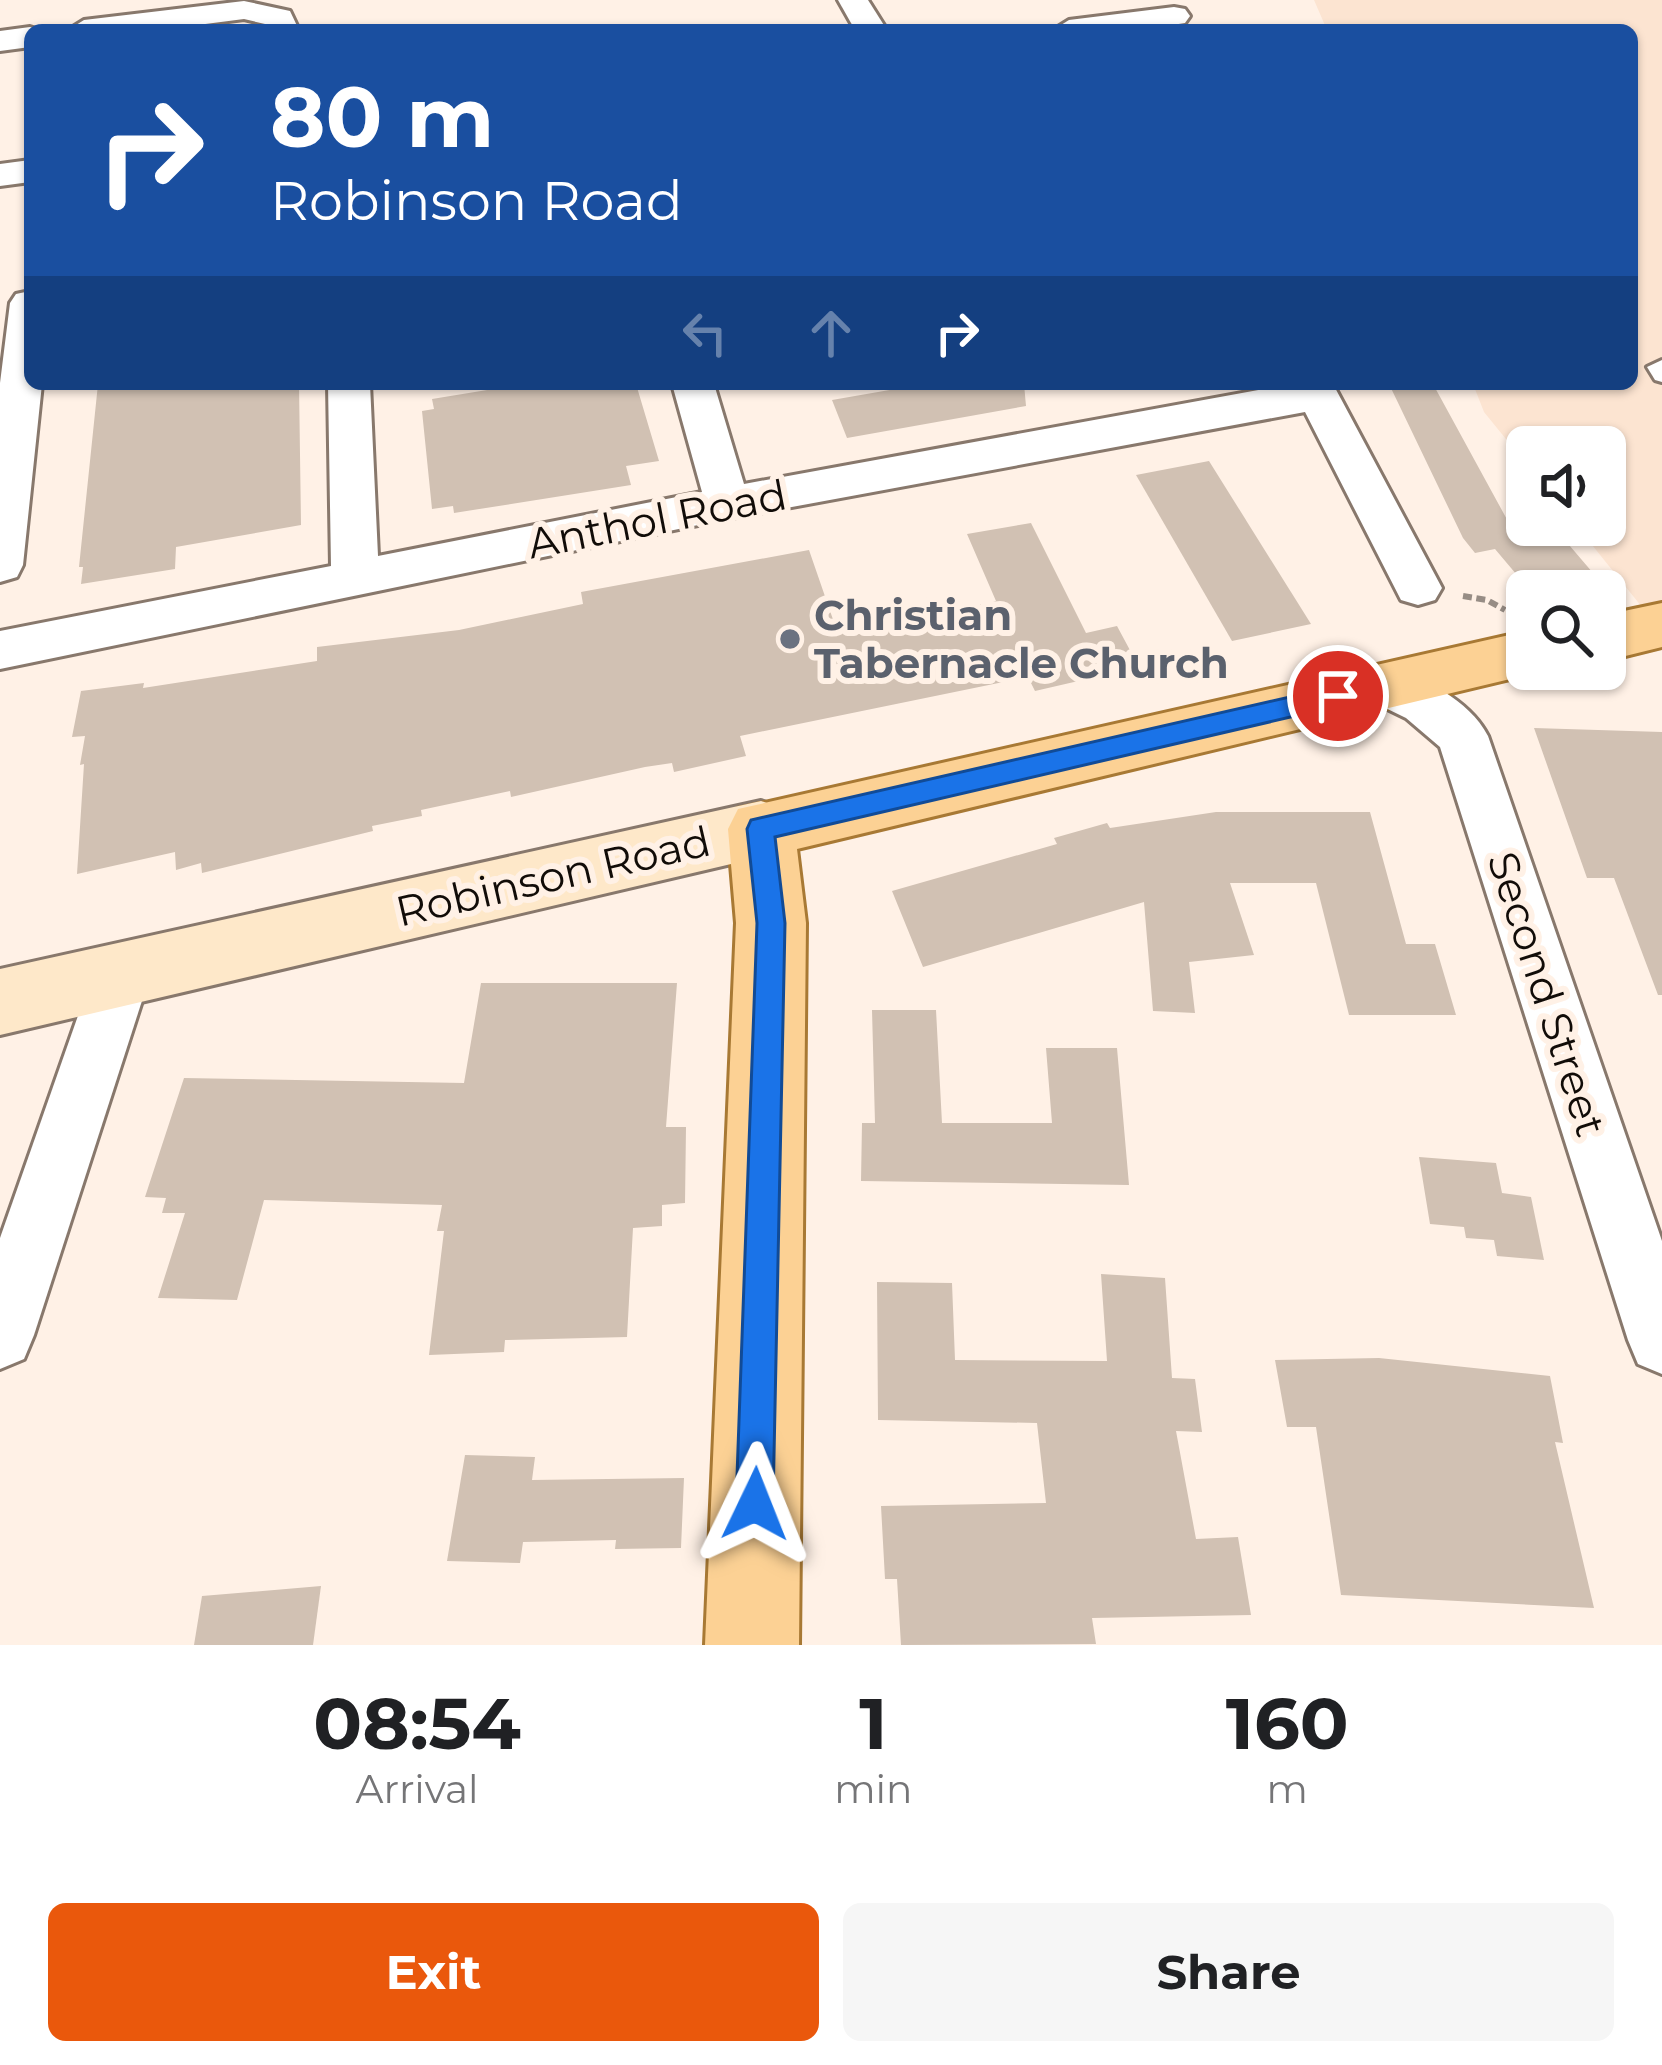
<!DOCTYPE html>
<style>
:root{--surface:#fff;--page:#f6f6f6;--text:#202124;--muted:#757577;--accent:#ea580c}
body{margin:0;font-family:Montserrat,sans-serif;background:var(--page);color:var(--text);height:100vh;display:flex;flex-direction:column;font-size:45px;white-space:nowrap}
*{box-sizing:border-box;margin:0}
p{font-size:39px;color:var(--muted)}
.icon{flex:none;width:66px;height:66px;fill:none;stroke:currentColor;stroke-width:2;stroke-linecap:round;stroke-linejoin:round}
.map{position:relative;height:1645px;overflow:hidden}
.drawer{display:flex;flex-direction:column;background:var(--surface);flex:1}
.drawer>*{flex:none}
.guide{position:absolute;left:24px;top:24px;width:1614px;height:366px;border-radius:18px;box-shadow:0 3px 9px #0004;background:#1a4fa0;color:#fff;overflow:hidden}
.tools{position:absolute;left:1506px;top:426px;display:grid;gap:24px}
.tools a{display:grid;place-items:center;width:120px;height:120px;border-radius:18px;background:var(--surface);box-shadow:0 3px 9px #0004;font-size:60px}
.pin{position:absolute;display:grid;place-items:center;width:102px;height:102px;color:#fff;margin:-51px;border:6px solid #fff;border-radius:50%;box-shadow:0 3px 12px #0007}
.me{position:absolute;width:132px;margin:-66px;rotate:2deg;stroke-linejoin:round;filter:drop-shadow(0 0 9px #0008)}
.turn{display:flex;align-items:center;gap:42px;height:252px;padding:0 48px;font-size:54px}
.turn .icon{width:156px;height:156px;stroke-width:2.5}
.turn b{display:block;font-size:84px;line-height:102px}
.lanes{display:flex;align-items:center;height:114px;padding:0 48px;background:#0003;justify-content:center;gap:60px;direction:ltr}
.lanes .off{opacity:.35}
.eta{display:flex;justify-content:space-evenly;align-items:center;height:204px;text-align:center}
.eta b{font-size:72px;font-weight:700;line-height:84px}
.action{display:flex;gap:24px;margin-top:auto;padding:24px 48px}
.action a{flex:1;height:138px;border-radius:18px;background:var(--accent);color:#fff;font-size:48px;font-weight:700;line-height:138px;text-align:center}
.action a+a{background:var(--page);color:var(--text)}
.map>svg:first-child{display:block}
</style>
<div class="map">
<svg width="1662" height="1645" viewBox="0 0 1662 1645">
<rect width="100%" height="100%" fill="#fff1e6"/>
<polygon fill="#fce4d1" points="1314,0 1662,0 1662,632 1576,525 1605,525 1605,447 1527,447 1527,465 1484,412 1473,384 1632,384 1632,30 1327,30"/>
<g fill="#d1c1b3">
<polygon points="98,384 299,384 301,525 176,547 175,569 81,584 83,567 79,567"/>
<polygon points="524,384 636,384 659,461 626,466 631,485 454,513 453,506 432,509 422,411 434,409 432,399"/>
<polygon points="924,384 1024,384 1026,406 847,438 832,400"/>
<polygon points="1389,384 1433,384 1510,525 1552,525 1593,573 1528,588 1495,549 1475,553 1463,538"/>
<polygon points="1209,461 1311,624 1232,641 1136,475"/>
<polygon points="1031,523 1086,633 1117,626 1139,667 1035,691 1028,677 740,736 746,756 674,772 672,763 645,767 511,797 510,791 421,810 422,816 372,826 373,831 202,873 201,863 176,870 175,852 77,874 84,764 80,765 85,736 72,737 81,691 144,683 143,688 317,661 317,647 459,630 583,604 581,592 809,550 838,634 996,601 967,534"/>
<polygon points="1534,728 1662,732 1662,995 1658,995 1614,878 1587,878"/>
<polygon points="1216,812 1370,812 1406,944 1435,944 1456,1015 1349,1015 1316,883 1230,883 1254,955 1189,962 1195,1013 1153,1011 1144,902 923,967 892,891 1057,844 1054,838 1107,823 1110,828"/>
<polygon points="481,983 677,983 666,1127 686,1127 685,1203 662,1205 662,1226 633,1228 627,1337 505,1340 504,1352 429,1355 444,1231 437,1231 442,1205 264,1200 237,1300 158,1298 185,1213 162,1213 166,1198 145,1197 184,1078 464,1083"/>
<polygon points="872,1010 936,1010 942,1123 1052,1123 1046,1048 1117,1048 1129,1185 861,1181 862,1123 875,1123"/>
<polygon points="1419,1157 1496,1163 1502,1193 1531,1197 1544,1260 1497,1256 1494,1240 1466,1238 1464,1227 1430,1224"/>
<polygon points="1101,1274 1165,1278 1172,1378 1195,1379 1202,1432 1176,1431 1196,1539 1238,1537 1251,1615 1092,1618 1096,1644 901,1645 897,1579 885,1579 881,1506 1046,1503 1037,1423 878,1420 877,1282 952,1283 955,1360 1107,1361"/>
<polygon points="1379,1358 1550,1376 1563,1443 1555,1442 1594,1608 1341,1595 1316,1427 1287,1427 1275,1360"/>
<polygon points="465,1455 535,1457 532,1480 684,1478 681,1548 615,1549 616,1540 523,1542 520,1563 447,1561"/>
<polygon points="321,1586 313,1645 194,1645 202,1596"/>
</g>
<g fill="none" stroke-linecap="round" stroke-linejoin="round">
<g stroke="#88786c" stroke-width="6">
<polygon id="lane" points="1662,360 1662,382 1655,380 1647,367"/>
</g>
<g stroke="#88786c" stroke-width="6">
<g id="street">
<polygon points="838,0 868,0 887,30 855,30"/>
<polygon points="244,1 290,11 299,30 267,30 265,24 244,19 159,30 68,30 84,20"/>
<polygon points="1174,7 1185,9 1190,16 1185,23 1140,30 1053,30 1069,20"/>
<polygon points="30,27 40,30 30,30 30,47 0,51 0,31"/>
<polygon points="30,160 30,182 0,186 0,164"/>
<polygon points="30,291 30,384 42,384 23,565 17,577 0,582 0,383 10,303 16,294"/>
<polygon points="328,384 370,384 378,556 702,492 672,384 714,384 744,484 1291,384 1333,384 1442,588 1435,600 1418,605 1401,600 1305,412 727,519 0,669 0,631 331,566"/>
<path d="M1385,665C1423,678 1469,699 1488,736L1662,1241V1374L1638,1364L1628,1340L1440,747L1406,718L1367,699L1360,685L1367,671Z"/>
<polygon points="122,947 143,954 151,973 34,1335 24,1359 0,1369 0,1238 93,973 101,954"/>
</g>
</g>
<g stroke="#88786c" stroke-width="6">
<polygon id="secondary" points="761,801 784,809 794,829 784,849 761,857 0,1035 0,969"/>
</g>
<g stroke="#a87934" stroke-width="6">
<g id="primary">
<polygon points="1662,603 1662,647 1605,661 1605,615"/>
<polygon points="1527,631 1527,669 1548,670 797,849 806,923 799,1645 705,1645 736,923 728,829 738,809"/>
</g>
</g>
<polyline stroke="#978d85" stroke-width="6" stroke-dasharray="9 4.5" stroke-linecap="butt" points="1463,596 1487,600 1505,610"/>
<use href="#lane" fill="#fff" fill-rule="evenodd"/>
<use href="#street" fill="#fff" fill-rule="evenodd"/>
<use href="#secondary" fill="#fee8c9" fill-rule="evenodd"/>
<use href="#primary" fill="#fcd194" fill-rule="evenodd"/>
</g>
<polygon fill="#1a73e8" stroke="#114b97" stroke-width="3" points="1338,686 1351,696 1338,706 775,837 785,923 773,1504 768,1517 755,1522 742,1517 736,1504 757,923 747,829 751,820"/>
<circle fill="#6b7280" stroke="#fff1e6" stroke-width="4.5" cx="790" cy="639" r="12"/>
<g text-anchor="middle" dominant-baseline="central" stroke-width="12" stroke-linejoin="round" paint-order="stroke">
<g font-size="42" fill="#110c08" stroke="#fff1e6">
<text transform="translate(657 519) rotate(-11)">Anthol Road</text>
<text transform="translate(553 876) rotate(-13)">Robinson Road</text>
<text transform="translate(1547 994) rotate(72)">Second Street</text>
</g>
<g font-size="42" font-weight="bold" fill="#5b616d" stroke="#fff1e6" text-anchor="start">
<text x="814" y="615">Christian<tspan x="814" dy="48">Tabernacle Church</tspan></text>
</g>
</g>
</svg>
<div class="tools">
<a><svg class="icon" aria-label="sound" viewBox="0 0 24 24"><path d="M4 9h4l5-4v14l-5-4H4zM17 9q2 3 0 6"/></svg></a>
<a><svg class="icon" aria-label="search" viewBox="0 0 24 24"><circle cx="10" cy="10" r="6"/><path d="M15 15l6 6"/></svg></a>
</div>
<div class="pin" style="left:1338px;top:696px;background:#d93025"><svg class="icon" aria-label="arrive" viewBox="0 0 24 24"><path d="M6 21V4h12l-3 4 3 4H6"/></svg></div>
<svg class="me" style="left:755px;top:1504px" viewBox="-20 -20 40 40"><path d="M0-17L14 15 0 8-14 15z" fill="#1a73e8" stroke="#fff" stroke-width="4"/></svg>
<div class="guide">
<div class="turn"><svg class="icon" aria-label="right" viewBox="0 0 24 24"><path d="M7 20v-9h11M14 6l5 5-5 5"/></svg><div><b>80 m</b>Robinson Road</div></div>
<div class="lanes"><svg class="icon off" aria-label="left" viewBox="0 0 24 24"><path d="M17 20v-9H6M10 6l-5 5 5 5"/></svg><svg class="icon off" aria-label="ahead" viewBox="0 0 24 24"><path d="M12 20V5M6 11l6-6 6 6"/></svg><svg class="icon" aria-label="right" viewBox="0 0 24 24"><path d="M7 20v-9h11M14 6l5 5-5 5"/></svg></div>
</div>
</div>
<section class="drawer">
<div class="eta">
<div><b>08:54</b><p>Arrival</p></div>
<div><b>1</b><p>min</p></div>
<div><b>160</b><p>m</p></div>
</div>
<div class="action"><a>Exit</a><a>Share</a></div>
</section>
